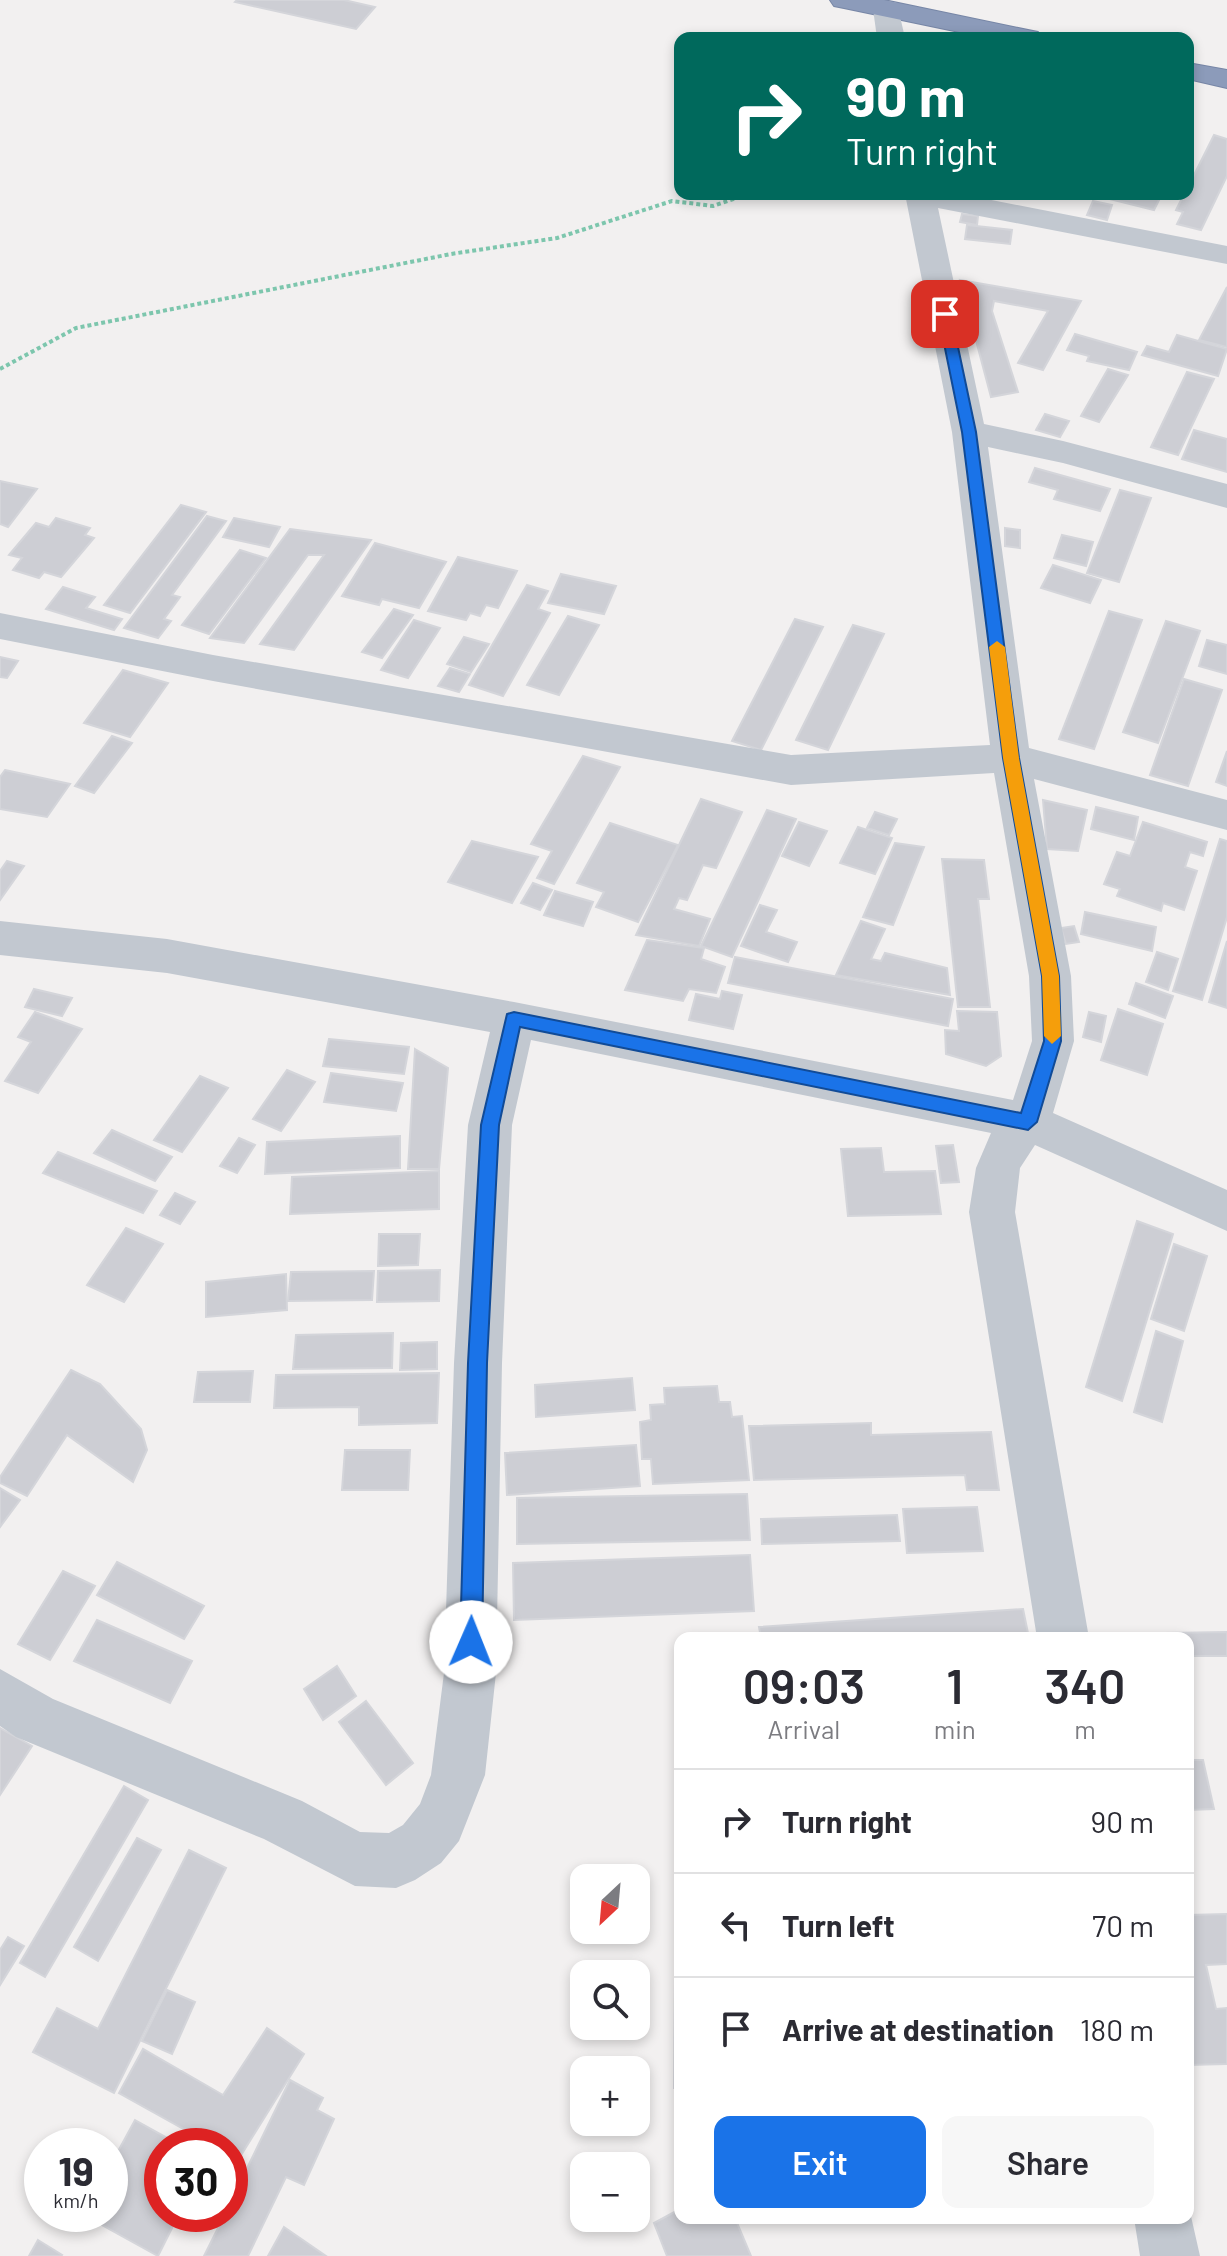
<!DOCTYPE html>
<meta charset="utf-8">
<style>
:root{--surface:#fff;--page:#f7f7f7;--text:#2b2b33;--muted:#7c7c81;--line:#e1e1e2;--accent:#1a73e8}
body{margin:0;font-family:Barlow,sans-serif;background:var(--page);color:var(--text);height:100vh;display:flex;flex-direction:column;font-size:30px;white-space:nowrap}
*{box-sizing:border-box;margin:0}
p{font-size:26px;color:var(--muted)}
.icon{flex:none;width:44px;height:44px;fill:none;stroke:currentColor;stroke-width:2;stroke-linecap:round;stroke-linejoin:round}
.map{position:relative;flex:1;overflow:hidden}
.sheet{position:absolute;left:674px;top:1632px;width:520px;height:592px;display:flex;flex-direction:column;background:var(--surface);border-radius:16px;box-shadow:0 4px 12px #0003}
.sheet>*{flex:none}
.guide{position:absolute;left:674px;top:32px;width:520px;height:168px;border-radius:16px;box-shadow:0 4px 12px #0003;background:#00695c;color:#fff;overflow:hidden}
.needle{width:52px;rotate:206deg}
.controls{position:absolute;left:570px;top:1864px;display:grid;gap:16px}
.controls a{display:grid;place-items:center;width:80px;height:80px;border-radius:16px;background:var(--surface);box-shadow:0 4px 12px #0003;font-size:40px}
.speed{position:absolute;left:24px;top:2128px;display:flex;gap:16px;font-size:40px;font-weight:700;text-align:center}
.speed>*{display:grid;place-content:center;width:104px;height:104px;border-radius:50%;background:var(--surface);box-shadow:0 4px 12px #0003;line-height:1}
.speed small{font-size:20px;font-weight:400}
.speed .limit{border:12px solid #d22;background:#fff;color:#111}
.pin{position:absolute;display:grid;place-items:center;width:68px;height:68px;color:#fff;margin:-34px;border-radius:16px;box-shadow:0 4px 12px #0006}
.me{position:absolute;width:88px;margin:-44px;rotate:1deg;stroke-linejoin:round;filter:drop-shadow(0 0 6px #0008)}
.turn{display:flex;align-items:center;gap:28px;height:168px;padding:0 40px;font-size:36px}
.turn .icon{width:104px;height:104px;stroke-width:2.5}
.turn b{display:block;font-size:56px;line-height:68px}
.eta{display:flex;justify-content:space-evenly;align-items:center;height:136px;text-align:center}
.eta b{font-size:48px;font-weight:600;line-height:56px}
.cta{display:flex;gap:16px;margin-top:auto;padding:16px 40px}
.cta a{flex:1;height:92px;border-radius:16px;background:var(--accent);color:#fff;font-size:32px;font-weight:600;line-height:92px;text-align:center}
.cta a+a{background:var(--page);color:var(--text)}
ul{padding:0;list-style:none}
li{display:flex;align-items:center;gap:24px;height:104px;padding:0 40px;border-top:2px solid var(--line)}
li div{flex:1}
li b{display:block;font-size:30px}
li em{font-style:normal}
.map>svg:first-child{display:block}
</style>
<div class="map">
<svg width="1227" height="2256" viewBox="0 0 1227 2256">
<rect width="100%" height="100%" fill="#f2f0f0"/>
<g fill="#cdced4" stroke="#d4d5da" stroke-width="2">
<polygon points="237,0 344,0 375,7 356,29 235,2"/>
<polygon points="1214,135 1227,139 1227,176 1201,230 1177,224 1183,212 1176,210 1184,194 1188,194 1188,187"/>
<polygon points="1113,194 1162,194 1154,210 1110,199"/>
<polygon points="1093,201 1112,205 1107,220 1087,215"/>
<polygon points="962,214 978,216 977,225 960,222"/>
<polygon points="967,225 1012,230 1010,244 965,239"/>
<polygon points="960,280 1081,301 1043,370 1018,363 1048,311 994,301 992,311 1018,392 991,397"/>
<polygon points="1227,287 1227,347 1199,340"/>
<polygon points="1075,334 1137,352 1129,370 1087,361 1089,356 1067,350"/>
<polygon points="1177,335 1227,349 1218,376 1142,355 1147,346 1169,352"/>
<polygon points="1108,369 1128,375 1099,422 1081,416"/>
<polygon points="1187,372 1214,379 1178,455 1151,447"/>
<polygon points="1045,414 1069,421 1060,437 1036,430"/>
<polygon points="1194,430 1227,439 1227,472 1182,459"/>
<polygon points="1035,468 1110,489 1100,511 1054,499 1058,490 1029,482"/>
<polygon points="0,481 37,489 8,527 0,524"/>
<polygon points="1120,490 1151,498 1119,582 1087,573"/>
<polygon points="181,505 206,512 130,613 104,605"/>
<polygon points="207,516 226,521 172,595 180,597 164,619 171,621 158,638 124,628"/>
<polygon points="56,518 90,528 85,535 94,538 61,577 44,572 39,578 13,570 22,558 9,555 36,523 49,527"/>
<polygon points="234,518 280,527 269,547 223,537"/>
<polygon points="1005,528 1020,530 1020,548 1005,546"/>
<polygon points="290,529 371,540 294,650 260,644 324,555 308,555 244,643 210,638"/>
<polygon points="1062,535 1093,542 1086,566 1054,558"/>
<polygon points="375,543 446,562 419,608 382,599 379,605 342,596"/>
<polygon points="240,550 266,558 209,634 182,625"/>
<polygon points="458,557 517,571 498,608 486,605 480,616 470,613 466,620 428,611"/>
<polygon points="1053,565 1101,580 1090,603 1041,588"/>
<polygon points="561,574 616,586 604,614 548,603"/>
<polygon points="527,585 548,591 538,609 550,613 503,696 469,685"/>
<polygon points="63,587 95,597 86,608 122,619 114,630 46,609"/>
<polygon points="394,609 413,615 382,658 362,652"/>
<polygon points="1109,611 1142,620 1094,749 1059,739"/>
<polygon points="568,616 599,625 559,695 527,685"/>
<polygon points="795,619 823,627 761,750 732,741"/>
<polygon points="414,620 440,628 408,678 381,670"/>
<polygon points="1166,621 1200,631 1158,743 1123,732"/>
<polygon points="853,625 884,634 828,750 796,740"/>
<polygon points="464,637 489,644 471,672 447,664"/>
<polygon points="1207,640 1227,645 1227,674 1199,666"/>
<polygon points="0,657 18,661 7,678 0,677"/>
<polygon points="450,668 470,674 459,692 438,686"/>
<polygon points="123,670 168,683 130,737 84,723"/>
<polygon points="1184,679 1222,690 1188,786 1150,775"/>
<polygon points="112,736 132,743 94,793 75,786"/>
<polygon points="1227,751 1227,786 1216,782"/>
<polygon points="583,756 620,767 554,884 537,878 552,851 531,844"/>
<polygon points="5,770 70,784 47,817 0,809 0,777"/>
<polygon points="701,799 742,812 716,868 703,865 687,900 679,898 674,909 710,919 699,946 636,935"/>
<polygon points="1043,800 1087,810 1078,851 1047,849"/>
<polygon points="1096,807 1138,817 1134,840 1091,829"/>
<polygon points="767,810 796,819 732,957 701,946"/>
<polygon points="875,812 897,819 889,835 867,828"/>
<polygon points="799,822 827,831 809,866 782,856"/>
<polygon points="1143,822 1207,842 1203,856 1190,852 1185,867 1197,871 1184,910 1163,903 1161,911 1117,896 1120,889 1104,884 1117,852 1130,856"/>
<polygon points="610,823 678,845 638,922 596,907 604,892 577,883"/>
<polygon points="858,827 892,838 875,874 840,863"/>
<polygon points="1220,839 1227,841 1227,917 1202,1000 1173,991"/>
<polygon points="472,841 538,857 512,903 448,882"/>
<polygon points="895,843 924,847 893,925 863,917"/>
<polygon points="942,859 984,860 989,899 978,899 990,1007 958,1007"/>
<polygon points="7,861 24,866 0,900 0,871"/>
<polygon points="533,883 552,890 540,910 521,903"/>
<polygon points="555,891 593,902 583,926 544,915"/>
<polygon points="760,905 777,910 766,932 797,942 788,962 741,946"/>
<polygon points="1085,912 1156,927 1152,951 1081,934"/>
<polygon points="861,921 885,929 871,959 881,961 885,953 947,968 950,995 836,975"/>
<polygon points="1074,926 1079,942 1066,944 1061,928"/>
<polygon points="647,940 704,948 701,959 725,967 716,993 689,989 683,1001 625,990"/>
<polygon points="1227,941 1227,1008 1209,1002"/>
<polygon points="1157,952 1178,959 1168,990 1146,982"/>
<polygon points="735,957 953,999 948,1026 728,983"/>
<polygon points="1136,983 1173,996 1165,1018 1129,1004"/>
<polygon points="34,989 72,998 62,1016 25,1007"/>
<polygon points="722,991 742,995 733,1029 689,1020 696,994 720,999"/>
<polygon points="1118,1009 1163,1024 1147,1075 1101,1060"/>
<polygon points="957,1011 997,1012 1001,1056 986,1066 946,1054 945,1030 959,1031"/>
<polygon points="35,1012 82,1029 38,1093 5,1081 31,1042 18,1037"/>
<polygon points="1089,1012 1106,1016 1101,1042 1083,1037"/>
<polygon points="329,1039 409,1047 404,1074 323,1066"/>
<polygon points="415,1049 448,1068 439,1169 408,1169"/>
<polygon points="287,1070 315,1082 281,1131 253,1119"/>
<polygon points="331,1073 403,1083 396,1111 324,1102"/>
<polygon points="200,1076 228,1088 182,1152 154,1140"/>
<polygon points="112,1130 172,1157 155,1181 94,1153"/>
<polygon points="400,1136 400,1168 265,1174 267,1142"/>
<polygon points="239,1138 255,1145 237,1173 220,1166"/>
<polygon points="953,1145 959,1182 941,1183 936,1146"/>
<polygon points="881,1148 884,1172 935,1171 941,1214 848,1216 841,1149"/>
<polygon points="58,1152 157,1191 143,1213 43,1173"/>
<polygon points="439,1171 439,1209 290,1214 292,1177"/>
<polygon points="175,1193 195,1202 180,1224 160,1215"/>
<polygon points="1137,1221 1173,1234 1122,1401 1086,1387"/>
<polygon points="126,1228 163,1244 124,1302 87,1285"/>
<polygon points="379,1234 420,1234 418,1265 378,1266"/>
<polygon points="1174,1244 1207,1256 1184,1331 1151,1319"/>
<polygon points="440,1270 439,1301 377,1302 378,1271"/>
<polygon points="374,1271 372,1300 288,1301 291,1272"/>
<polygon points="286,1274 287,1310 206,1317 206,1282"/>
<polygon points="1156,1331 1183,1341 1162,1422 1134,1412"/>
<polygon points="393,1333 392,1368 293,1369 296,1335"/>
<polygon points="437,1342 437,1369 400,1370 401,1343"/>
<polygon points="71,1370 100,1384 141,1429 147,1450 133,1482 67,1435 27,1496 0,1483 0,1477"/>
<polygon points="253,1371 250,1402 194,1402 198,1372"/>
<polygon points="439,1373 437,1423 359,1425 359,1407 274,1408 276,1375"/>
<polygon points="632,1378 635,1410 536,1417 535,1385"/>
<polygon points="717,1386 719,1402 730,1402 732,1417 742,1416 749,1480 653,1484 651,1459 642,1459 640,1422 651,1420 650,1405 665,1404 664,1388"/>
<polygon points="871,1423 871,1435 991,1432 999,1490 967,1490 965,1475 754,1480 749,1426"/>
<polygon points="636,1445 640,1486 507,1495 505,1453"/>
<polygon points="345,1450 410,1450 408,1490 342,1490"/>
<polygon points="0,1488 20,1500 0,1527"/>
<polygon points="747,1494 750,1540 517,1544 517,1498"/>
<polygon points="977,1507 983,1551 907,1553 903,1509"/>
<polygon points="897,1515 900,1541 762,1544 761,1519"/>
<polygon points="750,1555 754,1611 514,1620 513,1563"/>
<polygon points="117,1562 204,1606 184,1639 97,1595"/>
<polygon points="63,1571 95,1586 50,1660 18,1644"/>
<polygon points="1023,1609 1029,1638 761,1638 759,1627"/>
<polygon points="97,1620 192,1661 170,1703 74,1661"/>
<polygon points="1227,1632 1227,1656 1188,1656 1188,1638 1105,1638 1104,1634"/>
<polygon points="337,1666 356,1696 323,1720 304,1689"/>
<polygon points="366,1701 413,1763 386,1785 339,1722"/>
<polygon points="0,1728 32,1746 0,1795"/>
<polygon points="1188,1760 1203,1760 1214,1809 1188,1810"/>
<polygon points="124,1786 148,1800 45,1977 20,1963"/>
<polygon points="137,1838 161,1850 98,1961 74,1947"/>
<polygon points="189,1850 226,1868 114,2093 33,2052 57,2008 98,2029"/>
<polygon points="1227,1914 1227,1964 1206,1965 1216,2009 1227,2008 1227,2064 1188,2065 1188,1915"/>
<polygon points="8,1937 24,1946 0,1985 0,1950"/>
<polygon points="675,1975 680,1975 680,2088 674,2088"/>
<polygon points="167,1990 195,2002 172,2054 142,2041"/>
<polygon points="267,2028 304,2054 238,2160 230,2155 230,2146 214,2146 119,2093 143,2049 223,2095"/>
<polygon points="290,2080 323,2098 317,2110 334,2119 304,2185 286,2177 248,2256 204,2256 225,2214 230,2214 230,2203"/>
<polygon points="135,2120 182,2146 162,2146 162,2214 179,2214 158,2256 84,2215 110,2214 110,2166"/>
<polygon points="680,2209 680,2218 735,2218 751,2256 667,2256 654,2223"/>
<polygon points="284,2227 326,2256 268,2256"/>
<polygon points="38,2240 62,2255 61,2256 29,2256"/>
</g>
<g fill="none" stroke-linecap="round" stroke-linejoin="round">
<g stroke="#7786a6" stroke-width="2">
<g id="highway">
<polygon points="830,0 884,0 1028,30 1038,32 1042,38 988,38 844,8 834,6"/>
<polygon points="1188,63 1227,70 1227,88 1188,79"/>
</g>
</g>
<polyline stroke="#7dc6ad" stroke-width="4" stroke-dasharray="4 3" stroke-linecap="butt" points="0,369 76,328 451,254 557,238 672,201 713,206 748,194"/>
<g fill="#c2c8d0" fill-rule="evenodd">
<polygon points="887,1 897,3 905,38 877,38 873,9 877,3"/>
<polygon points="905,194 961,194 1227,246 1227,264 938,208 984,424 1063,441 1227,484 1227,508 1063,463 988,447 1029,748 1227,800 1227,830 1034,779 1071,976 1074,1041 1053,1113 1227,1190 1227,1231 1035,1145 1020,1168 1015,1212 1089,1638 1037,1638 969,1212 976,1168 991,1133 531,1040 512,1125 502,1363 496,1673 485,1775 459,1841 441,1863 415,1880 396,1888 355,1886 264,1839 16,1737 0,1726 0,1669 53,1699 302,1801 360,1832 389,1833 403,1825 420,1804 431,1775 444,1673 454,1363 468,1125 490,1032 167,973 0,955 0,921 167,939 514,1002 1013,1100 1032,1041 1029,976 994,773 791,785 213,681 0,639 0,613 213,655 791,755 990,745 952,432"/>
<polygon points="1188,2203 1200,2256 1140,2256 1134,2218 1188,2218"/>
</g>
<use href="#highway" fill="#8c9bba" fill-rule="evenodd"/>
</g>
<polygon fill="#1a73e8" stroke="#114b97" stroke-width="2" points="945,310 951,314 976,432 1019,758 1059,976 1061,1041 1037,1122 1028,1130 520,1027 499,1125 487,1363 482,1642 479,1649 471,1652 463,1649 460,1642 468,1363 481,1125 507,1014 514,1012 1021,1113 1044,1041 1042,976 1003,758 962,432 938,314"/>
<polygon fill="#f59e0b" points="997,641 1005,647 1019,758 1059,976 1061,1036 1052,1044 1044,1036 1042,976 1003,758 989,647"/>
</svg>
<div class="controls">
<a><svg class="needle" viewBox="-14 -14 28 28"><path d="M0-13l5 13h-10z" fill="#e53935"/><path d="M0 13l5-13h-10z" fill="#7c7c81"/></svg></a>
<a><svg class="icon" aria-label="search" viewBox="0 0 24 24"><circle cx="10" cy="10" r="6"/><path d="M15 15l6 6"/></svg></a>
<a>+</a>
<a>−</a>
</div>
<div class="speed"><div>19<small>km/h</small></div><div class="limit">30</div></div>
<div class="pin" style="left:945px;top:314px;background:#d93025"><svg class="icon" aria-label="arrive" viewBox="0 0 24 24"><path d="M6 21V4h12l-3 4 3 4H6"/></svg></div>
<svg class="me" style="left:471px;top:1642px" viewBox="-20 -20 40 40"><circle r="19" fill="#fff"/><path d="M0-13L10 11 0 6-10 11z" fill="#1a73e8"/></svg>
<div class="guide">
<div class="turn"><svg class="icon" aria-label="right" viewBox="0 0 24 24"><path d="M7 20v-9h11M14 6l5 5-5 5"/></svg><div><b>90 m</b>Turn right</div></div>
</div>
<section class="sheet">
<div class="eta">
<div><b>09:03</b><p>Arrival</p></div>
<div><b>1</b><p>min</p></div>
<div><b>340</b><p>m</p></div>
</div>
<ul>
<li><svg class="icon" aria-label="right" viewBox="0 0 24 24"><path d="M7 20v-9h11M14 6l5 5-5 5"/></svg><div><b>Turn right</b></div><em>90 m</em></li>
<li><svg class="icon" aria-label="left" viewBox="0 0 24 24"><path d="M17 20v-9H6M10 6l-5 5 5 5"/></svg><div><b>Turn left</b></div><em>70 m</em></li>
<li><svg class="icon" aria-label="arrive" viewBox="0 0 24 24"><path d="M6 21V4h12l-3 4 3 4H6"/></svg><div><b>Arrive at destination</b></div><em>180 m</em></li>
</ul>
<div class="cta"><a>Exit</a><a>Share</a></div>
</section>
</div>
